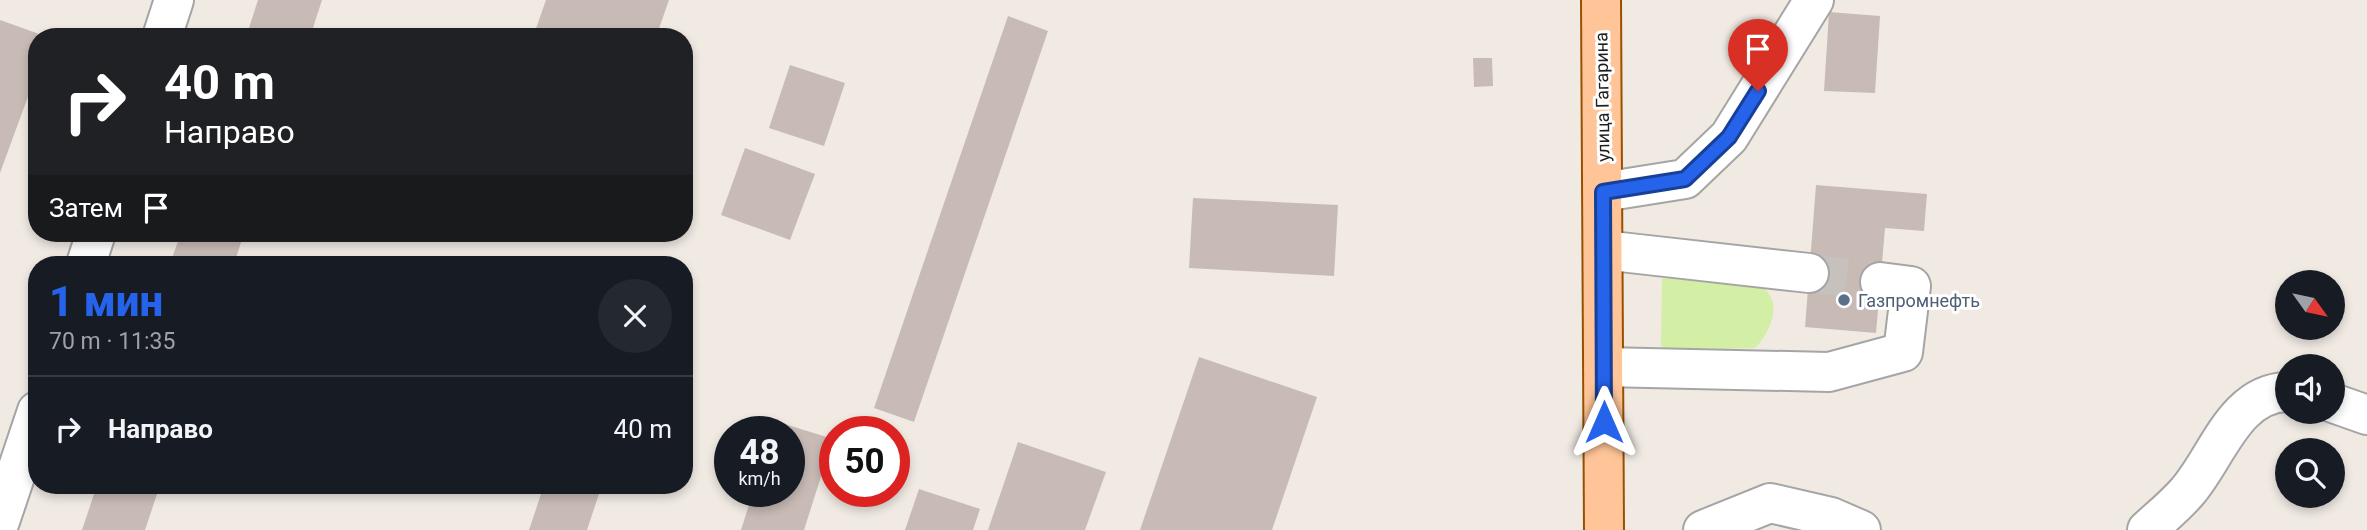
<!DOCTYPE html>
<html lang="ru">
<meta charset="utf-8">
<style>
:root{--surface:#171b24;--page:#242831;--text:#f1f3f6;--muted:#9ea1a6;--line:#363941;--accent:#2563eb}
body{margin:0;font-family:Roboto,sans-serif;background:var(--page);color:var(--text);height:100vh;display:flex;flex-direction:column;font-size:26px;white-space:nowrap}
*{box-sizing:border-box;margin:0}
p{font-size:23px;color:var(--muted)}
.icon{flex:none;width:38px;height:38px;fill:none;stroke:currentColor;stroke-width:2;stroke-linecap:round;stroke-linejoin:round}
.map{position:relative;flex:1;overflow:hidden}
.details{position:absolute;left:28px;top:256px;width:665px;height:238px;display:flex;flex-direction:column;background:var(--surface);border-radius:28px;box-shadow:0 4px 10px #0003}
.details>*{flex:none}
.top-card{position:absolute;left:28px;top:28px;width:665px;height:214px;border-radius:28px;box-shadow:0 4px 10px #0003;background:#202124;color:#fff;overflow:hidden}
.needle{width:46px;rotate:123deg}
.controls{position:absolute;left:2275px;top:270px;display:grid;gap:14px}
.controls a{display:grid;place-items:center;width:70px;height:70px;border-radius:50%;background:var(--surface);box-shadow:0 4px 10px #0003;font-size:35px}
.speed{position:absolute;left:714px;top:416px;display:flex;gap:14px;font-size:35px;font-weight:700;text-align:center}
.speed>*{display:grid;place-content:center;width:91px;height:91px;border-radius:50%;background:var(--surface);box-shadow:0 4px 10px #0003;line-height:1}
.speed small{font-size:18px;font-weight:400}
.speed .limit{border:10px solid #d22;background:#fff;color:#111}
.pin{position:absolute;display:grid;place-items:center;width:60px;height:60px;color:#fff;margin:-72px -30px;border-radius:50% 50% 50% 0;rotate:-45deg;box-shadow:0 0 7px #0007}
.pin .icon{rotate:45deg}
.me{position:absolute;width:77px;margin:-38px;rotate:0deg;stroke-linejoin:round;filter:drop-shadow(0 0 5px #0008)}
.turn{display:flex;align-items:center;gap:24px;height:147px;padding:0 21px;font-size:32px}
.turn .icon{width:91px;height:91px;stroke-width:2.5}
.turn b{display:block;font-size:49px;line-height:60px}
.then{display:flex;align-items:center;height:66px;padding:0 21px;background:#0003;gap:14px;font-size:26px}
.round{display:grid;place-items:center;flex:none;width:74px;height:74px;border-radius:37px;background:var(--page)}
.summary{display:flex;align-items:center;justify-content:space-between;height:119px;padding:0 21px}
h1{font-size:42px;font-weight:800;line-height:52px;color:var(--accent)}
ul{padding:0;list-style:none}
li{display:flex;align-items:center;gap:21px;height:105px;padding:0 21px;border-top:2px solid var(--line)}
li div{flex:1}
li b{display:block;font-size:26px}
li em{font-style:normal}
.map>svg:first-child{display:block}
</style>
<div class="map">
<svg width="2367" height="530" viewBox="0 0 2367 530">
<rect width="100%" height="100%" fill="#f0eae3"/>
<path fill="#d3eea5" d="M1672,276C1693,278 1736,278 1755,284C1787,296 1771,332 1755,348L1669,350L1661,346L1662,279Z"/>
<g fill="#c8bbb6">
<polygon points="258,0 322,0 310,37 246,37"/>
<polygon points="546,0 669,0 656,37 533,37"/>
<polygon points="1829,12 1880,16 1875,93 1824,91"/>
<polygon points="1008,16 1048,31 914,422 874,408"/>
<polygon points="0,20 45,36 37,37 37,72 0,173"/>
<polygon points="1473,58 1492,58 1493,86 1474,87"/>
<polygon points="790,65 845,83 824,146 769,128"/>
<polygon points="745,148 815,174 790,240 721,215"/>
<polygon points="1816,185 1927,194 1924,231 1885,228 1876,333 1805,327"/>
<polygon points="1193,198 1338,205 1334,276 1189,268"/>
<polygon points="181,233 244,233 234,264 170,264"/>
<polygon points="1199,357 1317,397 1272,530 1140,530"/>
<polygon points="775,421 833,439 804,530 741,530 753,492 789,492 789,432 772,432"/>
<polygon points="1018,442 1106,472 1085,530 988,530"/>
<polygon points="97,485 160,485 145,530 82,530"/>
<polygon points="544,485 602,485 587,530 529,530"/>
<polygon points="919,489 980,509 973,530 905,530"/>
</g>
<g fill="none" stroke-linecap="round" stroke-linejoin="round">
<polyline stroke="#c6c1bc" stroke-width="38" stroke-dasharray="38 19" stroke-linecap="butt" points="1809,273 1880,282"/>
<g stroke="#a5a5a5" stroke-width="42">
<g id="minor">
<polyline points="162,37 174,0"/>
<polyline points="1603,192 1685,179 1729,137 1814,0"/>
<polyline points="1603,250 1809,273"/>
<polyline points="86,264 96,233"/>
<polyline points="1604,367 1829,372 1903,352 1911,286 1880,282"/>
<polyline points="2333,403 2367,415"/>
<polyline points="0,521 37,411"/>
<polyline points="1703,530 1770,503 1831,517 1861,530"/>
<path d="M2147,530C2160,518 2175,506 2187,492C2217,458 2234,393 2287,392"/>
</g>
</g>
<g stroke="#985000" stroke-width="42">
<polyline id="major" points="1601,0 1604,530"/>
</g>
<use href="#minor" stroke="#fff" stroke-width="38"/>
<use href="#major" stroke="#ffc599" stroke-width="38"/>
</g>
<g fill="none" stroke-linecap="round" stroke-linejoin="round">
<g stroke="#184099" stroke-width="18">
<polyline id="route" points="1604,422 1603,192 1685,179 1729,137 1758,91"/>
</g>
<use href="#route" stroke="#2563eb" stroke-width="12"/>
</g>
<circle fill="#5c6f8a" stroke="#fff" stroke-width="2.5" cx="1844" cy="300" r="7"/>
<g text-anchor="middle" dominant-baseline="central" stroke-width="6" stroke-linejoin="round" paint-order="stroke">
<g font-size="18" fill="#1e1e1e" stroke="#fff">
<text transform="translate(1602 97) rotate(-91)">улица Гагарина</text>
</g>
<g font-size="18" fill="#4e5e75" stroke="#fff" text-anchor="start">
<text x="1858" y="300">Газпромнефть</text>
</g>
</g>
</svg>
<div class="controls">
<a><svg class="needle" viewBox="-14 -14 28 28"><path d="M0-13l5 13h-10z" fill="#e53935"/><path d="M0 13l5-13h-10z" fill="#9ea1a6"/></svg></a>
<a><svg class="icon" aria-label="sound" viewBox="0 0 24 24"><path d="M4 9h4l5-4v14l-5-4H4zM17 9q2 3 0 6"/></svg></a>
<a><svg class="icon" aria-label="search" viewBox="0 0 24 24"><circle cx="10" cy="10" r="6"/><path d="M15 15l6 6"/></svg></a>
</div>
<div class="speed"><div>48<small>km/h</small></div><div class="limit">50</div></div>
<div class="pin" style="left:1758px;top:91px;background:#d93025"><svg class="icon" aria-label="arrive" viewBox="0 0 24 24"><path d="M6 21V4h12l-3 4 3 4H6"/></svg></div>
<svg class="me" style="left:1604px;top:422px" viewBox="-20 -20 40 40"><path d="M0-17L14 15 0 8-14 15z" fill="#2563eb" stroke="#fff" stroke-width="4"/></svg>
<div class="top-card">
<div class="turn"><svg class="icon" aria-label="right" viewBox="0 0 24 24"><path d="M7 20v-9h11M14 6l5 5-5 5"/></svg><div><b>40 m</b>Направо</div></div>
<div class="then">Затем<svg class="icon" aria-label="arrive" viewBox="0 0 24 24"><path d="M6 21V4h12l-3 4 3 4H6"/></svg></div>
</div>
<section class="details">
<div class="summary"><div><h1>1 мин</h1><p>70 m · 11:35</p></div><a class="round"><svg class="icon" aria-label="close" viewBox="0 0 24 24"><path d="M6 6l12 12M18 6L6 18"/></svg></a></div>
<ul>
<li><svg class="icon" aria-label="right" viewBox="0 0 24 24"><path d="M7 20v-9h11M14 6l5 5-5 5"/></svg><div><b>Направо</b></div><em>40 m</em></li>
</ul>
</section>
</div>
